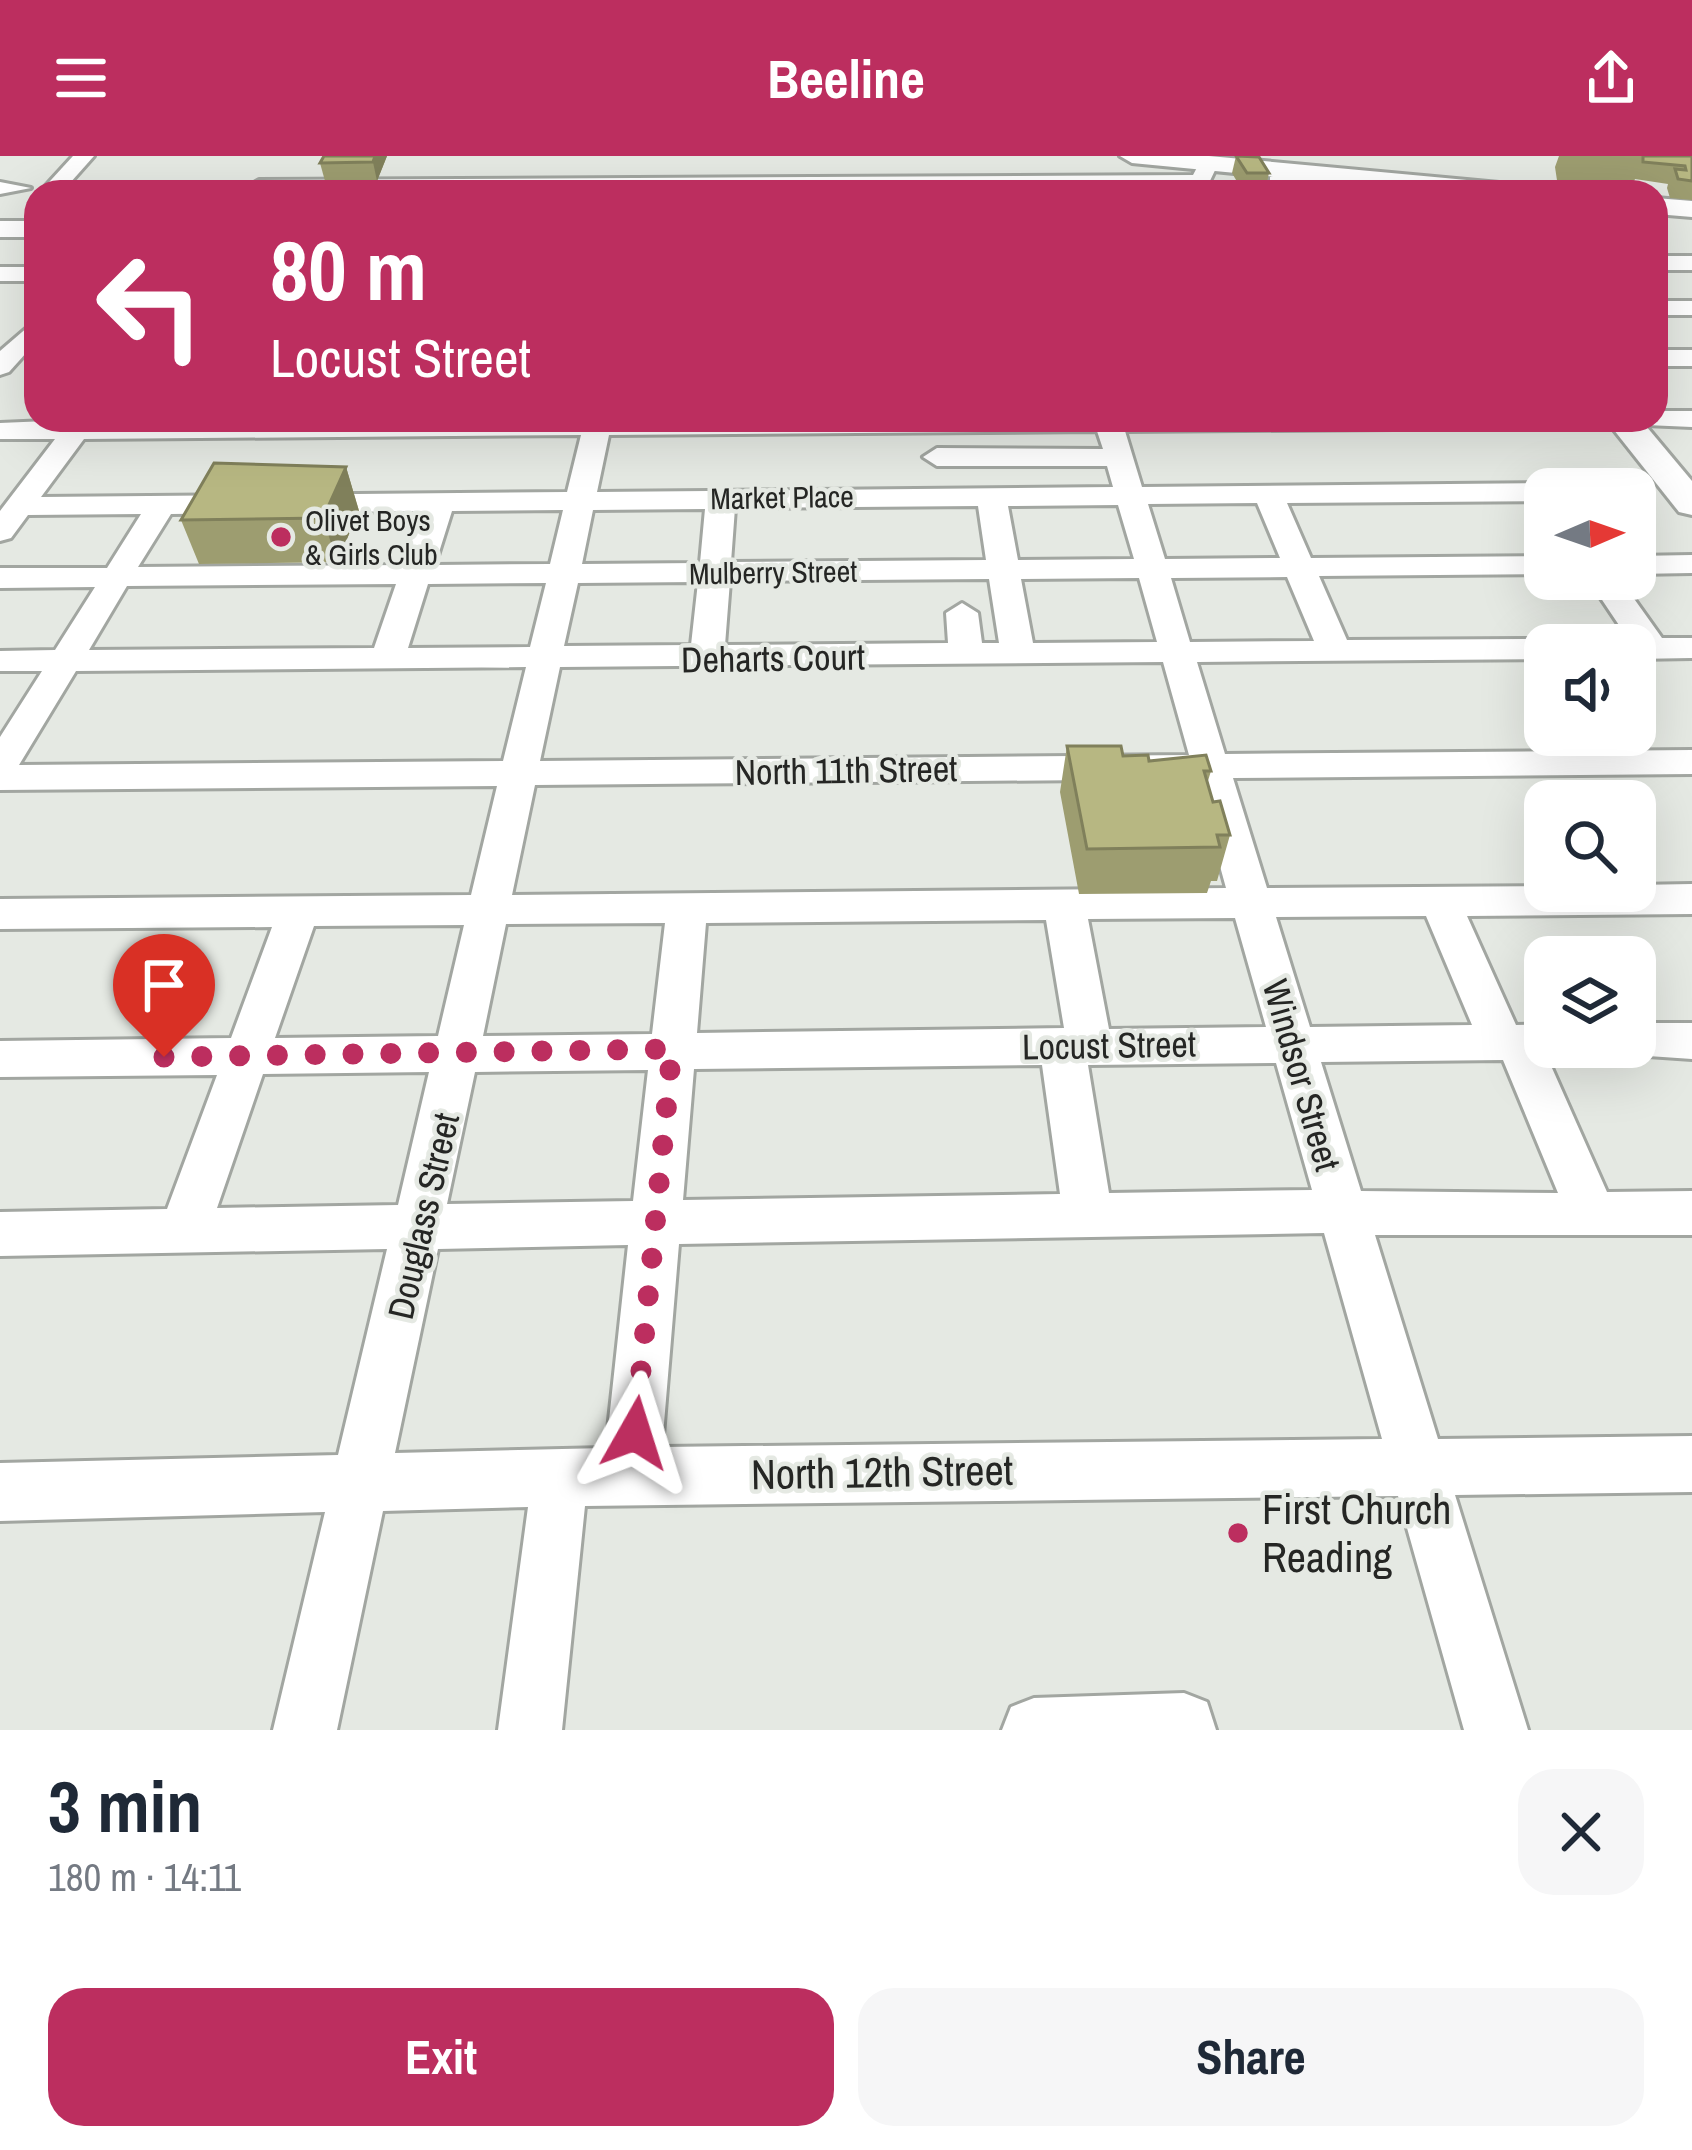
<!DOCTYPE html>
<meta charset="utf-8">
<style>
:root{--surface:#fff;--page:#f6f6f7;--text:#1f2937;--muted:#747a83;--accent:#bc2e5f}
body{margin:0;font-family:"Archivo Narrow",sans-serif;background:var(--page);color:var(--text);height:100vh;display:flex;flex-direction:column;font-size:45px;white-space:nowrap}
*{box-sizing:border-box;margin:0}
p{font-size:39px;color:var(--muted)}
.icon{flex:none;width:66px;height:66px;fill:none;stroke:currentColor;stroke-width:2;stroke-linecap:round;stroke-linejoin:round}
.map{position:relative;height:1574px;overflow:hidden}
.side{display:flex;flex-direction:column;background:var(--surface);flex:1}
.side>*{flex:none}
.hud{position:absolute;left:24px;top:24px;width:1644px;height:252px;border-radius:36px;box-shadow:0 12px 48px #0002;background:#bc2e5f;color:#fff;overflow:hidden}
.needle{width:78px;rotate:88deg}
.buttons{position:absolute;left:1524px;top:312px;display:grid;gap:24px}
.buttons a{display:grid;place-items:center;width:132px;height:132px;border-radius:24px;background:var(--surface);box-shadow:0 12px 48px #0002;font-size:60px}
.pin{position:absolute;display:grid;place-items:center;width:102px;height:102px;color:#fff;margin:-123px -51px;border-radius:50% 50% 50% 0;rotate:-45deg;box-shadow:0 0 12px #0007}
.pin .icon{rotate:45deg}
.me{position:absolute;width:132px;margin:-66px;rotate:6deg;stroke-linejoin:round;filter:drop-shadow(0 0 9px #0008)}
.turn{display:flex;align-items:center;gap:42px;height:252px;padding:0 48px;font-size:54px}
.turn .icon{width:156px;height:156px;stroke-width:2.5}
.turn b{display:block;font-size:84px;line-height:102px}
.round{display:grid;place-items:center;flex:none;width:126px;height:126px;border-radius:36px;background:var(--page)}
.summary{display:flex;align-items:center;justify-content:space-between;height:204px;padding:0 48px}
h1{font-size:72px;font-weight:700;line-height:90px}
.primary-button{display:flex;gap:24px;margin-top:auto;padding:24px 48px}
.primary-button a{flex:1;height:138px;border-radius:36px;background:var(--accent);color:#fff;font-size:48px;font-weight:700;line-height:138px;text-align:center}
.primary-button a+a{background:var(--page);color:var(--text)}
header{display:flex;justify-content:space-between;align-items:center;height:156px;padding:0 48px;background:var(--accent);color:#fff;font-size:54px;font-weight:700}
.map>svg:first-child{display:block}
</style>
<header><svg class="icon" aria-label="menu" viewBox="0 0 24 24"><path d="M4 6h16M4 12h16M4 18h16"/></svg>Beeline<svg class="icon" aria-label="share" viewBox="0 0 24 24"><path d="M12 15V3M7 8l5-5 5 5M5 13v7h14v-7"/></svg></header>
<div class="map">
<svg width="1692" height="1574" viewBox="0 0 1692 1574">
<rect width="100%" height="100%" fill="#e5e9e3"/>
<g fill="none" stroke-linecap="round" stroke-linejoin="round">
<g stroke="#a2a6a1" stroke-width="6">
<g id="minor">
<polygon points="73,0 94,0 62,36 40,36"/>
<polygon points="1208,2 1218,8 1208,29 1201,31 258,36 249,30 259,24 1193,19 1201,4"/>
<polygon points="1277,19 1375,30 1386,36 1270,29 1270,21"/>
<polygon points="0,26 31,32 0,38"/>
<rect x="1656" y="100" width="36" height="14"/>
<rect x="0" y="111" width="36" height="14"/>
<rect x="1656" y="145" width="36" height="14"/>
<polygon points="36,164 36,186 9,216 0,219 0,195"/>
<rect x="1656" y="194" width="36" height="16"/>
<polygon points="1656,255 1692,255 1692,271 1646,269 1643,264 1656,264"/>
<path d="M70,264H1530L1516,272L1125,275L1142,331L1544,327L1557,333H1545L1544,345L1287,347L1311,402L1545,400V418L1319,420L1347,484L1545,483L1559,489H1545V503L1197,506L1225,598L1692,594V618L1233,622L1267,732L1545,730V735H1635V729L1692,728V758L1467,760L1516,869L1545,868V891H1565L1548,903L1607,1036L1692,1035V1079H1375L1438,1283L1692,1280V1336L1455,1339L1528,1574H1464L1398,1340L585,1350L562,1574H498L528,1351L383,1355L337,1574H273L325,1356L0,1365V1307L338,1299L387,1093L0,1100V1056L167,1053L217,919L0,921V885L231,882L272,771L0,773V743L471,739L497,630L0,634V581L42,515H0V495L55,494L95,431L0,432V412H107L141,358L28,359L11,382L0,385V355L55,283H0V267ZM1097,275L1103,293L937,292L923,301L937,310H1107L1113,331L597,336L609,279ZM581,279L567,336L41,341L84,283ZM1257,347L1280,402L1165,403L1148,348ZM1118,349L1134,403L1018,404L1008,350ZM978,350L986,404L731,406L735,352ZM705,353L700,407L582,408L593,354ZM563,354L550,408L435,409L452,355ZM422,355L403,409L138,411L171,358ZM1287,421L1314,485L1190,486L1171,422ZM1139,422L1157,486L1033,487L1021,423ZM989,423L999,487H982L978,457L962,447L946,457L948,487L725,489L730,425ZM698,426L691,489L564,490L578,427ZM546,427L530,491L408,492L428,428ZM396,428L374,492L89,494L127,430ZM1163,506L1189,599L540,605L560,511ZM526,511L503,605L19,609L76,515ZM1196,623L1226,732L512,739L535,629ZM1426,760L1472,869L1310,871L1276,761ZM1235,762L1266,871L1109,873L1088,763ZM1046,764L1064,872L697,877L706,767ZM665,767L652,878L483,880L506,768ZM464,769L438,880L275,882L314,770ZM1503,904L1558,1037L1361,1035L1321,906ZM1276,907L1312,1034L1109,1037L1088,909ZM1042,909L1060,1038L683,1044L694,913ZM648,914L633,1045L447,1048L475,916ZM429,916L398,1049L217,1052L263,918ZM1324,1077L1382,1283L662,1291L679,1088ZM628,1089L606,1292L395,1297L438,1093Z"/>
<polygon points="1692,399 1692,417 1635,418 1635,400"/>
<polygon points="1588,423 1620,423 1662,482 1692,482 1692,502 1635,503 1635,489 1621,489 1629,484"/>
<polygon points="1635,867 1692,867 1692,903 1619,898 1616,891 1635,891"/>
<polygon points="1184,1537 1207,1546 1216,1574 1002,1574 1011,1551 1034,1542"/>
</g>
</g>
<g stroke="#a2a6a1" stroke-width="6">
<g id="major">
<polygon points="1120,0 1209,0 1510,28 1523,36 1430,36 1132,7"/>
<polygon points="1656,42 1692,45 1692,61 1656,58"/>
<rect x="0" y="65" width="36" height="16"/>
<polygon points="1606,264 1641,264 1692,325 1692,359 1679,356"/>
</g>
</g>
<use href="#minor" fill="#fff" fill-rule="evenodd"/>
<use href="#major" fill="#fff" fill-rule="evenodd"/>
</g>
<g fill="#9d9d70">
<polygon points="387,0 377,25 325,25 320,7"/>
<polygon points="1236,0 1269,17 1265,35 1243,36 1232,17"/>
<polygon points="1559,0 1692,0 1692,44 1670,42 1667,32 1668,28 1635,23 1630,36 1589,33 1587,26 1584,34 1558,31 1555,11"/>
<polygon points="346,311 359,355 337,406 199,408 181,364"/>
<polygon points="1067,590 1211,615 1207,628 1213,646 1230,679 1217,725 1211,725 1207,737 1079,738 1060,636"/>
</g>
<g fill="#80805b">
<polygon points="375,0 387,0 377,25 373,6"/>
<polygon points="346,311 359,355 337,406 323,362"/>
</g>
<g fill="#b7b782" stroke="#80805b" stroke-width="3">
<polygon points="324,0 375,0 373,6 320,7"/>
<polygon points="1236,0 1259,1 1269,17 1247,17"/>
<polygon points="1643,0 1692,0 1692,25 1678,23 1675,13 1686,14 1685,10 1643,6"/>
<polygon points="214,307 346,311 323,362 181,364"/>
<polygon points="1067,590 1121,590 1123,600 1148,599 1149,605 1206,599 1211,615 1204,615 1213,646 1220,645 1230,679 1217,679 1220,691 1087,693"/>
</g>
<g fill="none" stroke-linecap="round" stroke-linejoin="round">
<polyline stroke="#bc2e5f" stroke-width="21" stroke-dasharray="0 37.8" points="164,901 672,893 635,1277"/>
</g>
<g fill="#bc2e5f" stroke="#e5e9e3" stroke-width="4.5">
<circle cx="281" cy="381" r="12"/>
<circle cx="1238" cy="1377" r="12"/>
</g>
<g text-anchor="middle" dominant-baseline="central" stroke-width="9" stroke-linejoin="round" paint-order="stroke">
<g font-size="30" fill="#252624" stroke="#e5e9e3">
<text transform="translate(782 341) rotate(-1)">Market Place</text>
<text transform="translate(773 416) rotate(-1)">Mulberry Street</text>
</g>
<g font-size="30" fill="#252624" stroke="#e5e9e3" text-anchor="start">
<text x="305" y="364">Olivet Boys<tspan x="305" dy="34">&amp; Girls Club</tspan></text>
</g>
<g font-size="36" fill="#252624" stroke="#e5e9e3">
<text transform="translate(773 502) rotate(-1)">Deharts Court</text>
<text transform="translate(846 614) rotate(-1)">North 11th Street</text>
<text transform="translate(1109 889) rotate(-1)">Locust Street</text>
<text transform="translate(1302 919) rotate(74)">Windsor Street</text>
<text transform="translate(423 1060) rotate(-77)">Douglass Street</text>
</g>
<g font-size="42" fill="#252624" stroke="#e5e9e3">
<text transform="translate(882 1316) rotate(-1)">North 12th Street</text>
</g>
<g font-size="42" fill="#252624" stroke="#e5e9e3" text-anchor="start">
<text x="1262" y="1353">First Church<tspan x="1262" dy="48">Reading</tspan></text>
</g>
</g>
</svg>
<div class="buttons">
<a><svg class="needle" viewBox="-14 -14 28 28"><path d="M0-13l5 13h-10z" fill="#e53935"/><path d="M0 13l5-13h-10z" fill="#747a83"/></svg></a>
<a><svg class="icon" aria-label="sound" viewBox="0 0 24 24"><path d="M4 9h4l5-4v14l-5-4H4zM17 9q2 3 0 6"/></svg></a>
<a><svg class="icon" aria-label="search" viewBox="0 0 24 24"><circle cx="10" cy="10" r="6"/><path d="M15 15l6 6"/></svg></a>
<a><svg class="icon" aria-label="layers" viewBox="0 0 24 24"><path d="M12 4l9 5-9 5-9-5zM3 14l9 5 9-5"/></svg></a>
</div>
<div class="pin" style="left:164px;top:901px;background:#d93025"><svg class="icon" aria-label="arrive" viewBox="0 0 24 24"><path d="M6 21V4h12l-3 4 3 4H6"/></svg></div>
<svg class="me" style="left:635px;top:1277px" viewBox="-20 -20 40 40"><path d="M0-17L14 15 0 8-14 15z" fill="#bc2e5f" stroke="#fff" stroke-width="4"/></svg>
<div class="hud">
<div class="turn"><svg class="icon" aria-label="left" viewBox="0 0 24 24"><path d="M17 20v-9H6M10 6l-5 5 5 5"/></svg><div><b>80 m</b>Locust Street</div></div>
</div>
</div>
<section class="side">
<div class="summary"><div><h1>3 min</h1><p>180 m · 14:11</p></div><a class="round"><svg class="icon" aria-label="close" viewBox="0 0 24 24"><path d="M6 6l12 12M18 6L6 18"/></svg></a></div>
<div class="primary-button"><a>Exit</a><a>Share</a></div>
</section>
